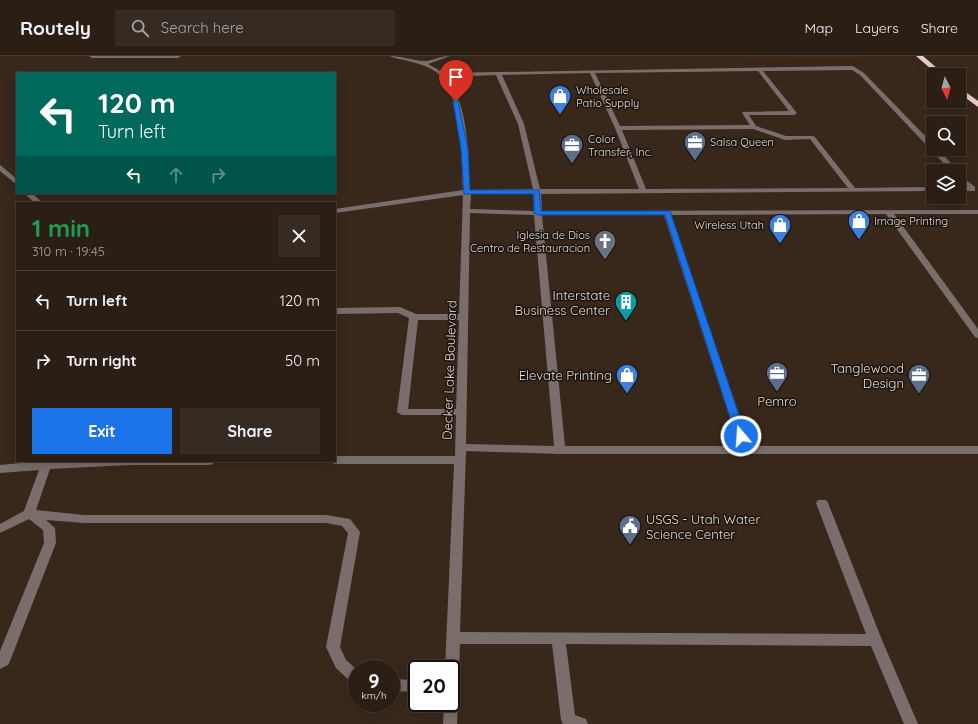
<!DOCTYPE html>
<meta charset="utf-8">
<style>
:root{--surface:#2a1e15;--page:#362b22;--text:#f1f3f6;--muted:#a5a2a0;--line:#463c34;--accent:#1a73e8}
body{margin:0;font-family:Quicksand,sans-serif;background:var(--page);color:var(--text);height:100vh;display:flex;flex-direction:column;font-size:15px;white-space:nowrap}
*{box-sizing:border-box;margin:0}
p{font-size:13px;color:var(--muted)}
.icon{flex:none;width:22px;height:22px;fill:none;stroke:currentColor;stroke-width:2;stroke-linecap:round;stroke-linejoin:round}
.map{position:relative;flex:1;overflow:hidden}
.details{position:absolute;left:16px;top:146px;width:320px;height:260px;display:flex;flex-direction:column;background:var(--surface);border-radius:0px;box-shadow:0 2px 10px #0003,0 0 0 1px var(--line)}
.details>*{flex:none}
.top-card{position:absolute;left:16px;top:16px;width:320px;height:122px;border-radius:0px;box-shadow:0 2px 10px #0003,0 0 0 1px var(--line);background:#00695c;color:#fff;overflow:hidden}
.needle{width:26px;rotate:174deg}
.controls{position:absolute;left:926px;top:12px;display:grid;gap:8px}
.controls a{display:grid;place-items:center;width:40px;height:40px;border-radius:0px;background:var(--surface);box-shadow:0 2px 10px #0003,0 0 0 1px var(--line);font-size:20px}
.speed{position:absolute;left:348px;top:604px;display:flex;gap:8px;font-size:20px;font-weight:700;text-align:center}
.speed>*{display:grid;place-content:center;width:52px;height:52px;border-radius:50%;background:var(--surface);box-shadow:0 2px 10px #0003,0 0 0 1px var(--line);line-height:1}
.speed small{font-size:10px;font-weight:400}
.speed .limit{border:2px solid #111;border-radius:6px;background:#fff;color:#111}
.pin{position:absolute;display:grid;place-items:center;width:34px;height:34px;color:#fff;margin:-41px -17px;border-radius:50% 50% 50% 0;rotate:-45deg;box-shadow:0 0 4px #0007}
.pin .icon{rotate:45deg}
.me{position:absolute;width:44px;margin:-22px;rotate:342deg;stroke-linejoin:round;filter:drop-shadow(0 0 3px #0008)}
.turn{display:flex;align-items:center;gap:14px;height:84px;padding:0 16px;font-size:18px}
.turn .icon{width:52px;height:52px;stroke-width:2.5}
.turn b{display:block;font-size:28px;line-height:34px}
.lanes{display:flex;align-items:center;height:38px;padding:0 16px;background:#0003;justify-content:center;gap:20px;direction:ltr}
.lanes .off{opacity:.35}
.round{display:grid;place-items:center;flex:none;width:42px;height:42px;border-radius:0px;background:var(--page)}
.headline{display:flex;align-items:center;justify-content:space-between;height:68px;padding:0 16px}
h1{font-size:24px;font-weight:700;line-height:30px;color:#1e9e55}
.action{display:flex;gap:8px;margin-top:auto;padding:8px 16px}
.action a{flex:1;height:46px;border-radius:0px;background:var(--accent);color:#fff;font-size:16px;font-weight:700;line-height:46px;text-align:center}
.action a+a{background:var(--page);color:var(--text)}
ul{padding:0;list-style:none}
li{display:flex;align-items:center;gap:12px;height:60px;padding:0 16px;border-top:1px solid var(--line)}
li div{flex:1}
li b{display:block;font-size:15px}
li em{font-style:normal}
header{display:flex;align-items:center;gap:24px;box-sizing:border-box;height:56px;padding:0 20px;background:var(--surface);border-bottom:1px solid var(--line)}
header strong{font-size:19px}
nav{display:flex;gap:22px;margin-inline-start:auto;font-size:14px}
.search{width:280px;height:36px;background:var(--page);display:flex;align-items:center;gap:10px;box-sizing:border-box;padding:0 14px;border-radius:0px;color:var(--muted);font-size:15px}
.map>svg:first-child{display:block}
</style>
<header>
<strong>Routely</strong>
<div class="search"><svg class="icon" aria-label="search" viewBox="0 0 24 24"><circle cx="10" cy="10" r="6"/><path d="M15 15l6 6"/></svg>Search here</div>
<nav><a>Map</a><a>Layers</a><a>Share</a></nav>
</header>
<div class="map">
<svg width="978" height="668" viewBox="0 0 978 668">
<rect width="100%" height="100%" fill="#38281c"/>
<polygon fill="#422c1c" points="575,0 861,0 863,2"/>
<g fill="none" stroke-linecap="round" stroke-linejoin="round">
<g fill="#7a6e6d" fill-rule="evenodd">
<polygon points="89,0 181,0 178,2 92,2"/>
<path d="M390,0C402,0 411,4 422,5C430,6 440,0 450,0L428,8L444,17L853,10L864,17L933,88V93H938L957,114L958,115H951L860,19L852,14L763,15L797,57L794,59H749L756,70L786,80H814L855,132L933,131V135L541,138L542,155L978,154V158H894L978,273V282L975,281L886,158L671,159L750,390H978V398H560L466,395L460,576L866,578L816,447L818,444H826L828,447L882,584L918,668H904L871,590L566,588L575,659L586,663L588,668H563L561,664L552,588H460L457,668H443L444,647H451V613H445L454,408H335L330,405H335V400H455L456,359H402L397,356L409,262L398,257L335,258V252L400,251L416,258H459L463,139L335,157V153L463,134C461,103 463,32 433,14C425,9 416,7 408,5C402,3 395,3 390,0ZM758,15L789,55L743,56L742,57L750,69L620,70L595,17ZM590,17L615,72L639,133H540L524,68L502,19ZM496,19L518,68L533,133L470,134C468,97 469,52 447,21ZM753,73L785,84L810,83L848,132L646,133L622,74ZM471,138H533L534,155L470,153ZM470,157L534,159L554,390L466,388ZM542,159H664L739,390H565ZM418,264H459L456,353H408Z"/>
<polygon points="0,109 17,123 17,129 0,115"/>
<polygon points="959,118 975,131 975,135 959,135 959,131 966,131 959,124"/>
<polygon points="24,137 32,137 43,147 35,147"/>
<polygon points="42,405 214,405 213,408 209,409 131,409 50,413 36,454 84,459 326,459 350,463 360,476 340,591 346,604 357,614 357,629 352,627 336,612 326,591 348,477 342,470 326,467 84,467 46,464 55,472 56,487 10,605 8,609 0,613 0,595 44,487 43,474 29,463 0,477 0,468 24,455 39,414 0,417 0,409"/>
<polygon points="391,623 417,624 417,636 391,635"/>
</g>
<g fill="#e7cbc7" fill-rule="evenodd">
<polygon points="916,0 923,0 945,19 938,19"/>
<polygon points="959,31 978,45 978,51 959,37"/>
</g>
</g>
<polygon fill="#1a73e8" stroke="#114b97" points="456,44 458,45 468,93 470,134 539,134 541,155 670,155 746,380 745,382 738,382 736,380 665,159 538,159 534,157 534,138 464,138 461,93 453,45"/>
<defs>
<g id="shop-pin" transform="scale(1.15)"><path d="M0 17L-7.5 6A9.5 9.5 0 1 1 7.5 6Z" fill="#3f7fe0" stroke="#1a130e"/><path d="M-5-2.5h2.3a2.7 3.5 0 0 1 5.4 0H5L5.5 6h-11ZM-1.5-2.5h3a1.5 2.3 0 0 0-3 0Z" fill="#fff"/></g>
<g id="office-pin" transform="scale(1.15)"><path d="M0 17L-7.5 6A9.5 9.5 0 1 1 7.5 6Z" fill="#5c6f8a" stroke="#1a130e"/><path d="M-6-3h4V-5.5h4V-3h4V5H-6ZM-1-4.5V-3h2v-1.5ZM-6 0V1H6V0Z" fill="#fff"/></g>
<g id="church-pin" transform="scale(1.15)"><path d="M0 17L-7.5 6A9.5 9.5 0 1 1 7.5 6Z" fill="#6b7280" stroke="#1a130e"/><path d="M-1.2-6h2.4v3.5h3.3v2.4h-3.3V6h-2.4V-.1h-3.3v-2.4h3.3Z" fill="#fff"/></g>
<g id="building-pin" transform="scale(1.15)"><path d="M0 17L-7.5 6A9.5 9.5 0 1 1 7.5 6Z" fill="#0f9aa8" stroke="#1a130e"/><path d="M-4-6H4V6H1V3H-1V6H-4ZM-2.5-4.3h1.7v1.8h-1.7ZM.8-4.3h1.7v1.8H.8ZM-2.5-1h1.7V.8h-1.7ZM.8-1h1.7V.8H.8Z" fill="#fff"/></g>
<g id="civic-pin" transform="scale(1.15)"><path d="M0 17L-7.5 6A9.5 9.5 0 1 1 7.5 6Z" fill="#5c6f8a" stroke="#1a130e"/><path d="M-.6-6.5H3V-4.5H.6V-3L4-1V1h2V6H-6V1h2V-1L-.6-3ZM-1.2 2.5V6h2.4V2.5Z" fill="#fff"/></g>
</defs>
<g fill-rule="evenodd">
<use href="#shop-pin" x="560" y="40"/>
<use href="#office-pin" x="695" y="86"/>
<use href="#office-pin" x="572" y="89"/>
<use href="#shop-pin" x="859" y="165"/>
<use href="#shop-pin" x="780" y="169"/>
<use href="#church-pin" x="605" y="185"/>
<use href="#building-pin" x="626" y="246"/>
<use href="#office-pin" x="777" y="317"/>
<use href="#shop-pin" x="627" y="319"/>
<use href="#office-pin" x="919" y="319"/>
<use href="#civic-pin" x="630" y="470"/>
</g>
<g text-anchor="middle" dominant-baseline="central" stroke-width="3" stroke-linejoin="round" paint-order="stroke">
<g font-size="11" fill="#e7dcd4" stroke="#1a130e" text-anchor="start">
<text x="576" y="34">Wholesale<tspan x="576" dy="13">Patio Supply</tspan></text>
<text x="588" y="83">Color<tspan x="588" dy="13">Transfer, Inc.</tspan></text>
<text x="710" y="86">Salsa Queen</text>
<text x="874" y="165">Image Printing</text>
<text x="764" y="169" text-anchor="end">Wireless Utah</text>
<text x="590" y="179" text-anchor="end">Iglesia de Dios<tspan x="590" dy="13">Centro de Restauracion</tspan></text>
</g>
<g font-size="13" fill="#e7dcd4" stroke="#1a130e" text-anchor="end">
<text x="610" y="239">Interstate<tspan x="610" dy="15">Business Center</tspan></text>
<text x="904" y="312">Tanglewood<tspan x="904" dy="15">Design</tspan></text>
<text x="612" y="319">Elevate Printing</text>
<text x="777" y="345" text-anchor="middle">Pemro</text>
<text x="646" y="463" text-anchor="start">USGS - Utah Water<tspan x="646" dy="15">Science Center</tspan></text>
</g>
<g font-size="13" fill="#e7dcd4" stroke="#1a130e">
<text transform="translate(449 314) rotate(-88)">Decker Lake Boulevard</text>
</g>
</g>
</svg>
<div class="controls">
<a><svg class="needle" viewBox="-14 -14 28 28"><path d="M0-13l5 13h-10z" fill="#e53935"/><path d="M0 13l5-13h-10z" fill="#a5a2a0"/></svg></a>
<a><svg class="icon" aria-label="search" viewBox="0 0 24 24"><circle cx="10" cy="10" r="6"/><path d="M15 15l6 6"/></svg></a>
<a><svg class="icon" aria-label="layers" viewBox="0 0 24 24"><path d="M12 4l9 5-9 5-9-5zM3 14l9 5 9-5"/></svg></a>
</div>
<div class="speed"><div>9<small>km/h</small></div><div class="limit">20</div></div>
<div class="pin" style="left:456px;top:45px;background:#d93025"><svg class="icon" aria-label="arrive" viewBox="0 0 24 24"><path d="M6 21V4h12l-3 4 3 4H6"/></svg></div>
<svg class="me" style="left:741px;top:380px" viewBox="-20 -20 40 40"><circle r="17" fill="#1a73e8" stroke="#fff" stroke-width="3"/><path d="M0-11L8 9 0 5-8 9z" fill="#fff"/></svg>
<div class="top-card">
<div class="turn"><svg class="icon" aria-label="left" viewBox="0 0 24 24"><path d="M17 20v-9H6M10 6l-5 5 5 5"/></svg><div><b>120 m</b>Turn left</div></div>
<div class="lanes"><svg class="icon" aria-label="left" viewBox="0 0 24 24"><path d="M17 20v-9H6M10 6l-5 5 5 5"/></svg><svg class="icon off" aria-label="ahead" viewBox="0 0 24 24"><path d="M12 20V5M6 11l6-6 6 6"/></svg><svg class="icon off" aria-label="right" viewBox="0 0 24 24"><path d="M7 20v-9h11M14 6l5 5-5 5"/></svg></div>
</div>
<section class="details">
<div class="headline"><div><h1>1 min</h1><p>310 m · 19:45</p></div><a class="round"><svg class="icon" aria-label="close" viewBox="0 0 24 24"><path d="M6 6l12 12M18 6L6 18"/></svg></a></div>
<ul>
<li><svg class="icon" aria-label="left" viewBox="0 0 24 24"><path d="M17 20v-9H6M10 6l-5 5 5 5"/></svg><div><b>Turn left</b></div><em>120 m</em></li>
<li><svg class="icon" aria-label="right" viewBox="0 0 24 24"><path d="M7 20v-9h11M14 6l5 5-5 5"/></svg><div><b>Turn right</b></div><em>50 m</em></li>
</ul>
<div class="action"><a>Exit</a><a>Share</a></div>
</section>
</div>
